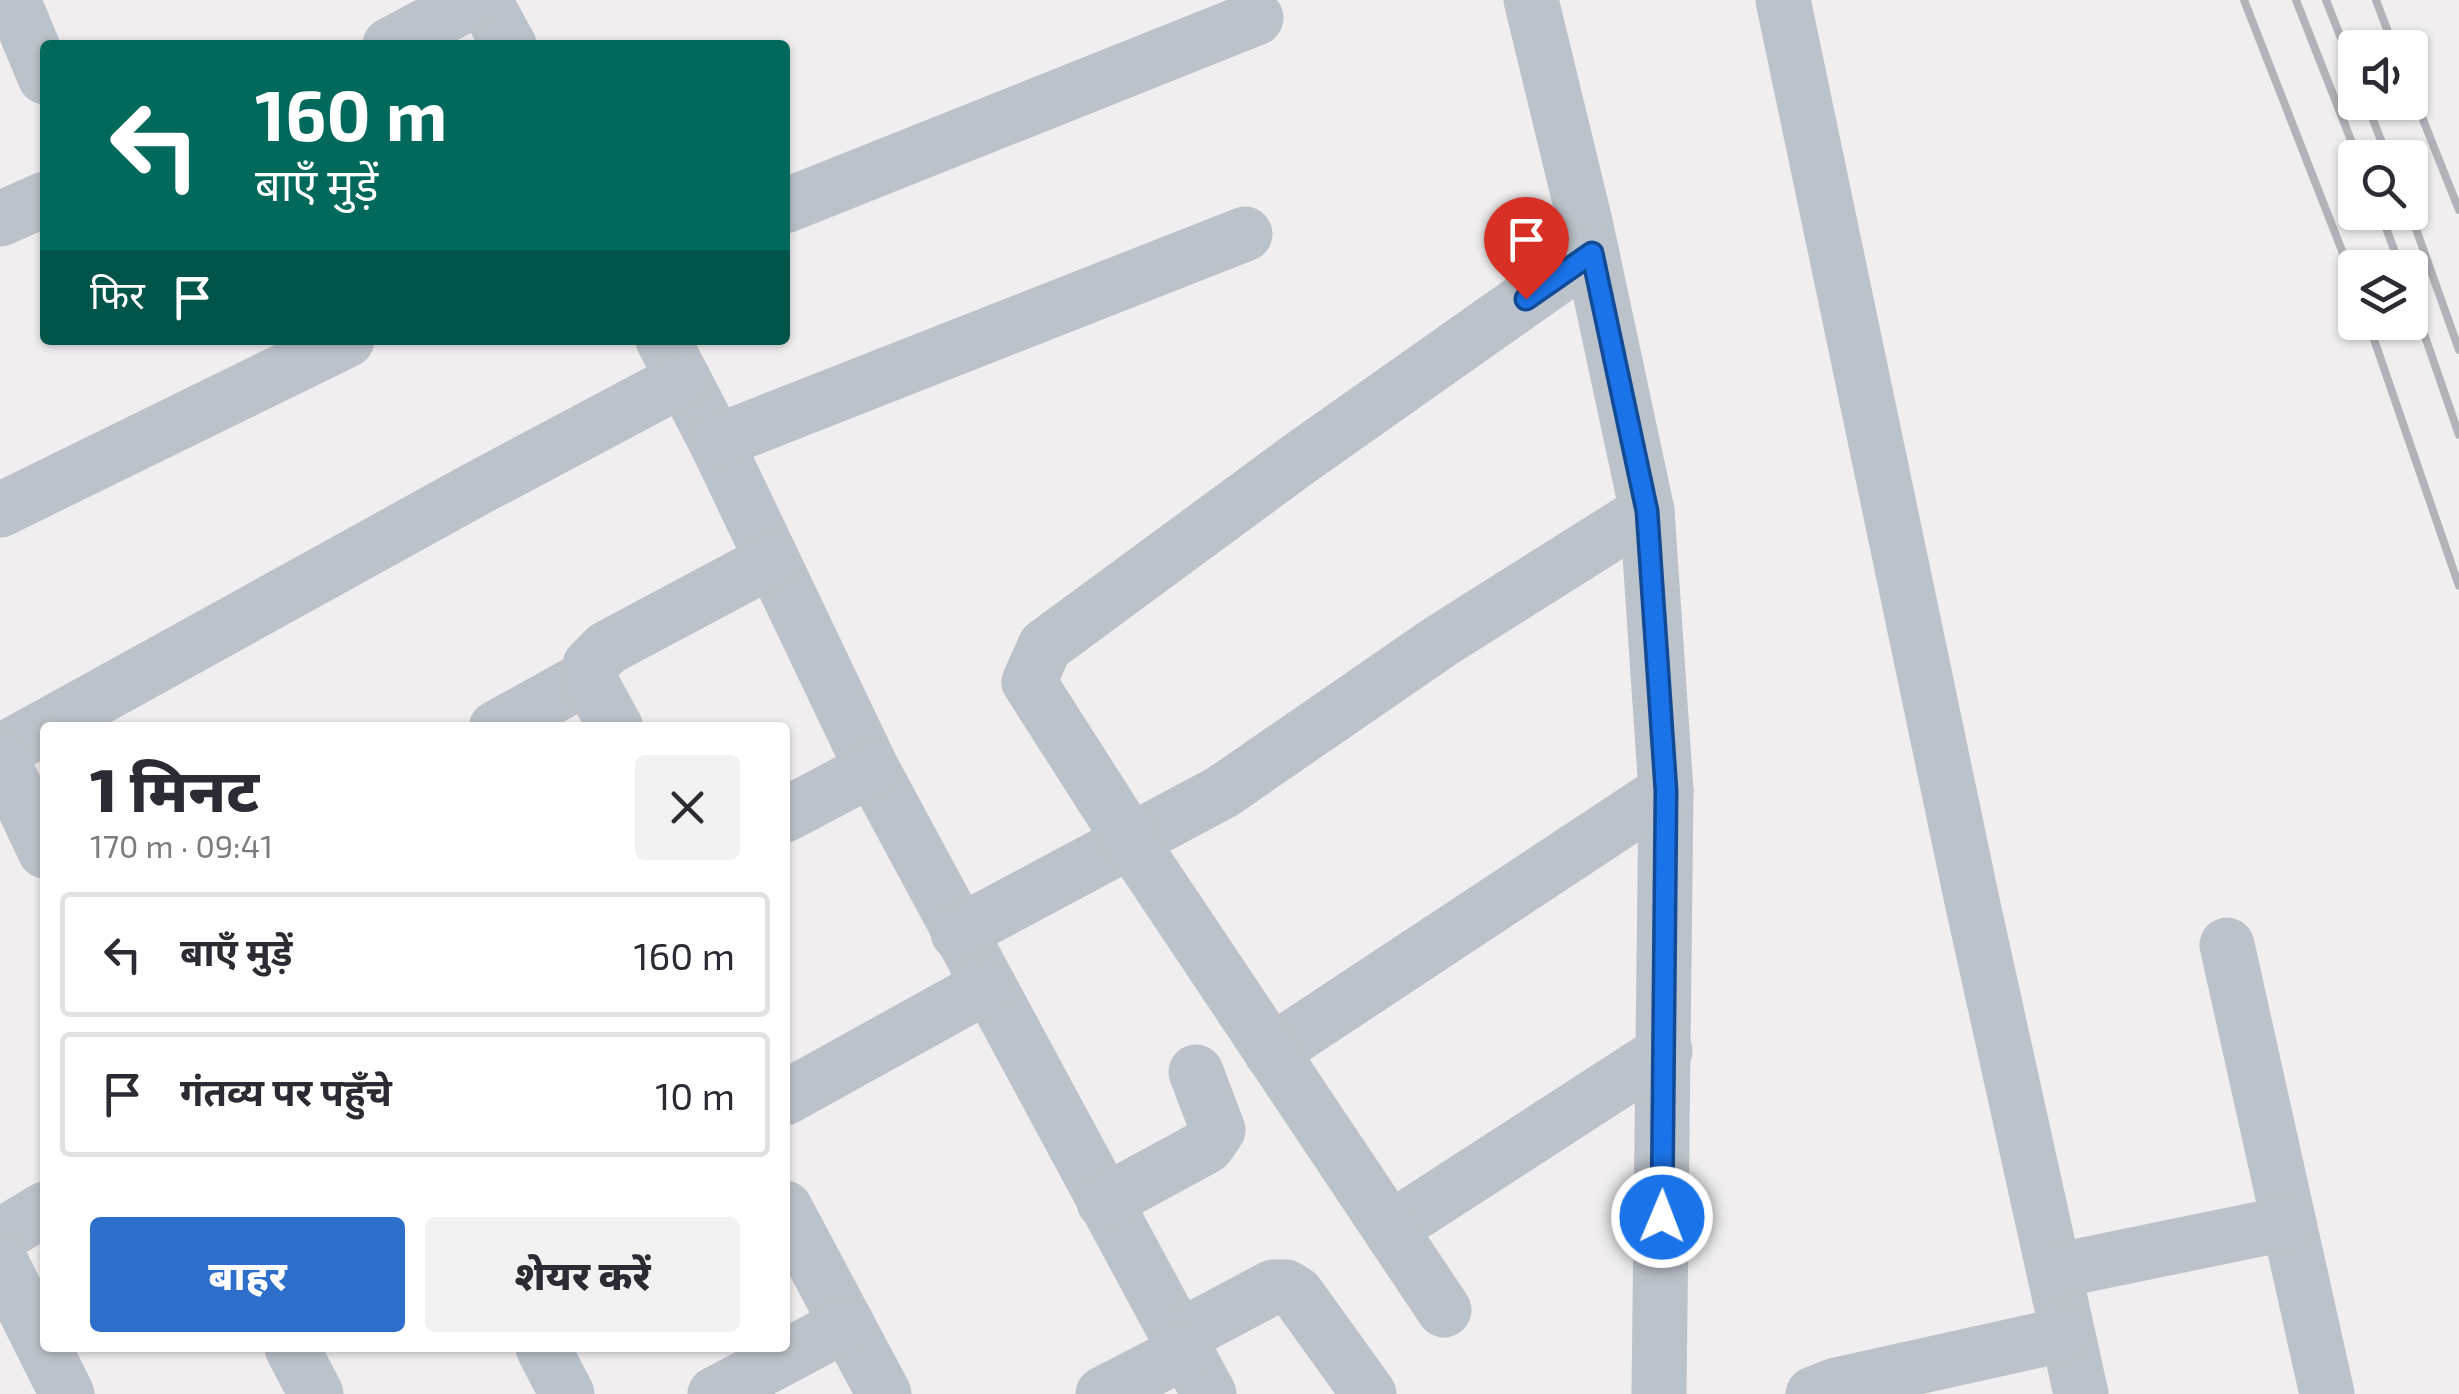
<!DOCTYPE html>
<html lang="hi">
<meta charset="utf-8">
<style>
:root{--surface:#fff;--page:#f2f2f3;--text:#2b2b33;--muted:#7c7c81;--line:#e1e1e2;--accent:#2d6fcb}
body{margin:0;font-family:"Exo 2","Noto Sans Devanagari",sans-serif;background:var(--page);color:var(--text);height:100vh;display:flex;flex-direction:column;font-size:38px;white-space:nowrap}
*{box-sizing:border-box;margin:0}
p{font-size:32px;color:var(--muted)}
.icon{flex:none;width:55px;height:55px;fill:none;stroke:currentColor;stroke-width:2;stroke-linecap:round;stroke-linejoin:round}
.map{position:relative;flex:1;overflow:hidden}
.details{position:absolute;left:40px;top:722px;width:750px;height:630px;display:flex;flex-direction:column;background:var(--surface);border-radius:10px;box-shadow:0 2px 8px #0004}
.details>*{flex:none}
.top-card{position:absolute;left:40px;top:40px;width:750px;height:305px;border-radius:10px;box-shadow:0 2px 8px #0004;background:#00695c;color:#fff;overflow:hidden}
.fabs{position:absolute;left:2338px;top:30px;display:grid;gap:20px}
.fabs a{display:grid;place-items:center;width:90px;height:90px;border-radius:10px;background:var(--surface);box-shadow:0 2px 8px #0004;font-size:50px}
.pin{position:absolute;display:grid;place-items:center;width:85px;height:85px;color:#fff;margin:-102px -42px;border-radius:50% 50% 50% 0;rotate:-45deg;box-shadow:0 0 10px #0007}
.pin .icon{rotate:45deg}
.me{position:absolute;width:110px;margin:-55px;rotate:1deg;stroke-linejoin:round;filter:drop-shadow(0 0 8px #0008)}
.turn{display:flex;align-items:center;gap:35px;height:210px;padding:0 50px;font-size:45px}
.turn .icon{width:130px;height:130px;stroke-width:2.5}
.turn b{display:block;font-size:70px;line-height:85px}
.then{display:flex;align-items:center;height:95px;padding:0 50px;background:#0003;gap:20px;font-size:38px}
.round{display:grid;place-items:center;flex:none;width:105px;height:105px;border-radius:10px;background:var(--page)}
.head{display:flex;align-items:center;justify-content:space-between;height:170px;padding:0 50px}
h1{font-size:60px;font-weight:800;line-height:75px}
.action{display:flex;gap:20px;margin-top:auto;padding:20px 50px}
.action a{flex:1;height:115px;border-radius:10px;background:var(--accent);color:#fff;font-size:40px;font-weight:800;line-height:115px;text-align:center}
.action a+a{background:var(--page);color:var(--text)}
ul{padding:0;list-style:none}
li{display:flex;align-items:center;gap:30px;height:125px;margin:0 20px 15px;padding:0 30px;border:5px solid var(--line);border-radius:10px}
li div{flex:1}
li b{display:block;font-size:38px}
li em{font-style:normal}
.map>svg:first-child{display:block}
</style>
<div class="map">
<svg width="2459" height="1394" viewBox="0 0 2459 1394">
<rect width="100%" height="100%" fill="#f0eeee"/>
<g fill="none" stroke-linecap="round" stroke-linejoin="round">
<g stroke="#bbc2c9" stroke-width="55">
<polyline points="13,0 45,77"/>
<polyline points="484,0 509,45"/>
<polyline points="1531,0 1585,222 1647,511 1666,791 1659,1394"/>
<polyline points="1783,0 1972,901 2081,1394"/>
<polyline points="390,45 474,0"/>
<polyline points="785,206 1256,18"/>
<polyline points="0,219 45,199"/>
<polyline points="663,340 716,442 872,769 1209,1394"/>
<polyline points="716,442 1245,234"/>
<polyline points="0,510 347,340"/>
<polyline points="496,728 588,677"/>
<polyline points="616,728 588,677 590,665 607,648 772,560"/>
<polyline points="0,752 476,489 683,379"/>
<polyline points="0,756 45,851"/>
<polyline points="785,815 872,769"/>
<polyline points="958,933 1222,792 1441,641 1647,511"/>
<polyline points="2227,945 2327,1394"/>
<polyline points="1271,1052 1666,791"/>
<polyline points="785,1098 987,986"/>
<polyline points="1104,1202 1207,1146 1218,1130 1196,1072"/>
<polyline points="785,1208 884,1394"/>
<polyline points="1390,1229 1665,1051"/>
<polyline points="0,1236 45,1209"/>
<polyline points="0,1260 67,1394"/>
<polyline points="2055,1271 2289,1223"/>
<polyline points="1444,1310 1130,840 1029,682 1045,646 1299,459 1591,253"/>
<polyline points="1179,1337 1273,1287 1286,1287 1297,1294 1369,1394"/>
<polyline points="292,1348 316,1394"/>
<polyline points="543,1348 567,1394"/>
<polyline points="715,1394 847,1324"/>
<polyline points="1103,1394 1186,1351"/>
<polyline points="1813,1394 1836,1385 2066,1334"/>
</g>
<g stroke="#b1b3b8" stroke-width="8">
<polyline points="2244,0 2355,284"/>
<polyline points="2296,0 2358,158"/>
<polyline points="2326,0 2355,74"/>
<polyline points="2376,0 2394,48"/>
<polyline points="2410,87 2459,210"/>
<polyline points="2366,102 2388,158"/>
<polyline points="2380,212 2401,268"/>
<polyline points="2410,212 2459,350"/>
<polyline points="2410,293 2459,435"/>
<polyline points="2368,322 2459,586"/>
</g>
</g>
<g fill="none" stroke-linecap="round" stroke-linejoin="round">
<g stroke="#114b97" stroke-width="25">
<polyline id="route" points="1526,299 1592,253 1647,511 1666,791 1662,1217"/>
</g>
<use href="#route" stroke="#1a73e8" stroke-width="18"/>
</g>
</svg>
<div class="fabs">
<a><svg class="icon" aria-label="sound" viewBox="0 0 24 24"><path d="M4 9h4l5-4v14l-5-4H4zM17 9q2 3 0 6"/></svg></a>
<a><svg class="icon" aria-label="search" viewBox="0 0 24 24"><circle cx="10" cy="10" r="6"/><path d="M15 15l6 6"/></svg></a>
<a><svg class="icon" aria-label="layers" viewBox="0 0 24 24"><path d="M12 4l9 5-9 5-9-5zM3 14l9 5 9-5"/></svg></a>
</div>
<div class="pin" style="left:1526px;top:299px;background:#d93025"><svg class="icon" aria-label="arrive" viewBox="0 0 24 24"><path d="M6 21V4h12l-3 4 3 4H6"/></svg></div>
<svg class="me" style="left:1662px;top:1217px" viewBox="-20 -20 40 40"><circle r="17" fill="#1a73e8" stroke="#fff" stroke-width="3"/><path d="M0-11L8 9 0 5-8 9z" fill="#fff"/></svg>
<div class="top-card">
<div class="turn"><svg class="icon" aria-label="left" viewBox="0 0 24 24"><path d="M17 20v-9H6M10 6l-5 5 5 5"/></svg><div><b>160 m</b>बाएँ मुड़ें</div></div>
<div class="then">फिर<svg class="icon" aria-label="arrive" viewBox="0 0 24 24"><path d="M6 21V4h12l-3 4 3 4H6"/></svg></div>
</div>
<section class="details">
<div class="head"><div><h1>1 मिनट</h1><p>170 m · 09:41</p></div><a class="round"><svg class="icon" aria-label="close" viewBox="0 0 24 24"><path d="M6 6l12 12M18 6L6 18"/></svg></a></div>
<ul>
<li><svg class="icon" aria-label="left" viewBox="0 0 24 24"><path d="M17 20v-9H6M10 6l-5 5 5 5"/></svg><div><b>बाएँ मुड़ें</b></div><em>160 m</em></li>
<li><svg class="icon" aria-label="arrive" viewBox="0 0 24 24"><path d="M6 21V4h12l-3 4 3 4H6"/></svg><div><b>गंतव्य पर पहुँचे</b></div><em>10 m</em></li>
</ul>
<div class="action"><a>बाहर</a><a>शेयर करें</a></div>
</section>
</div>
